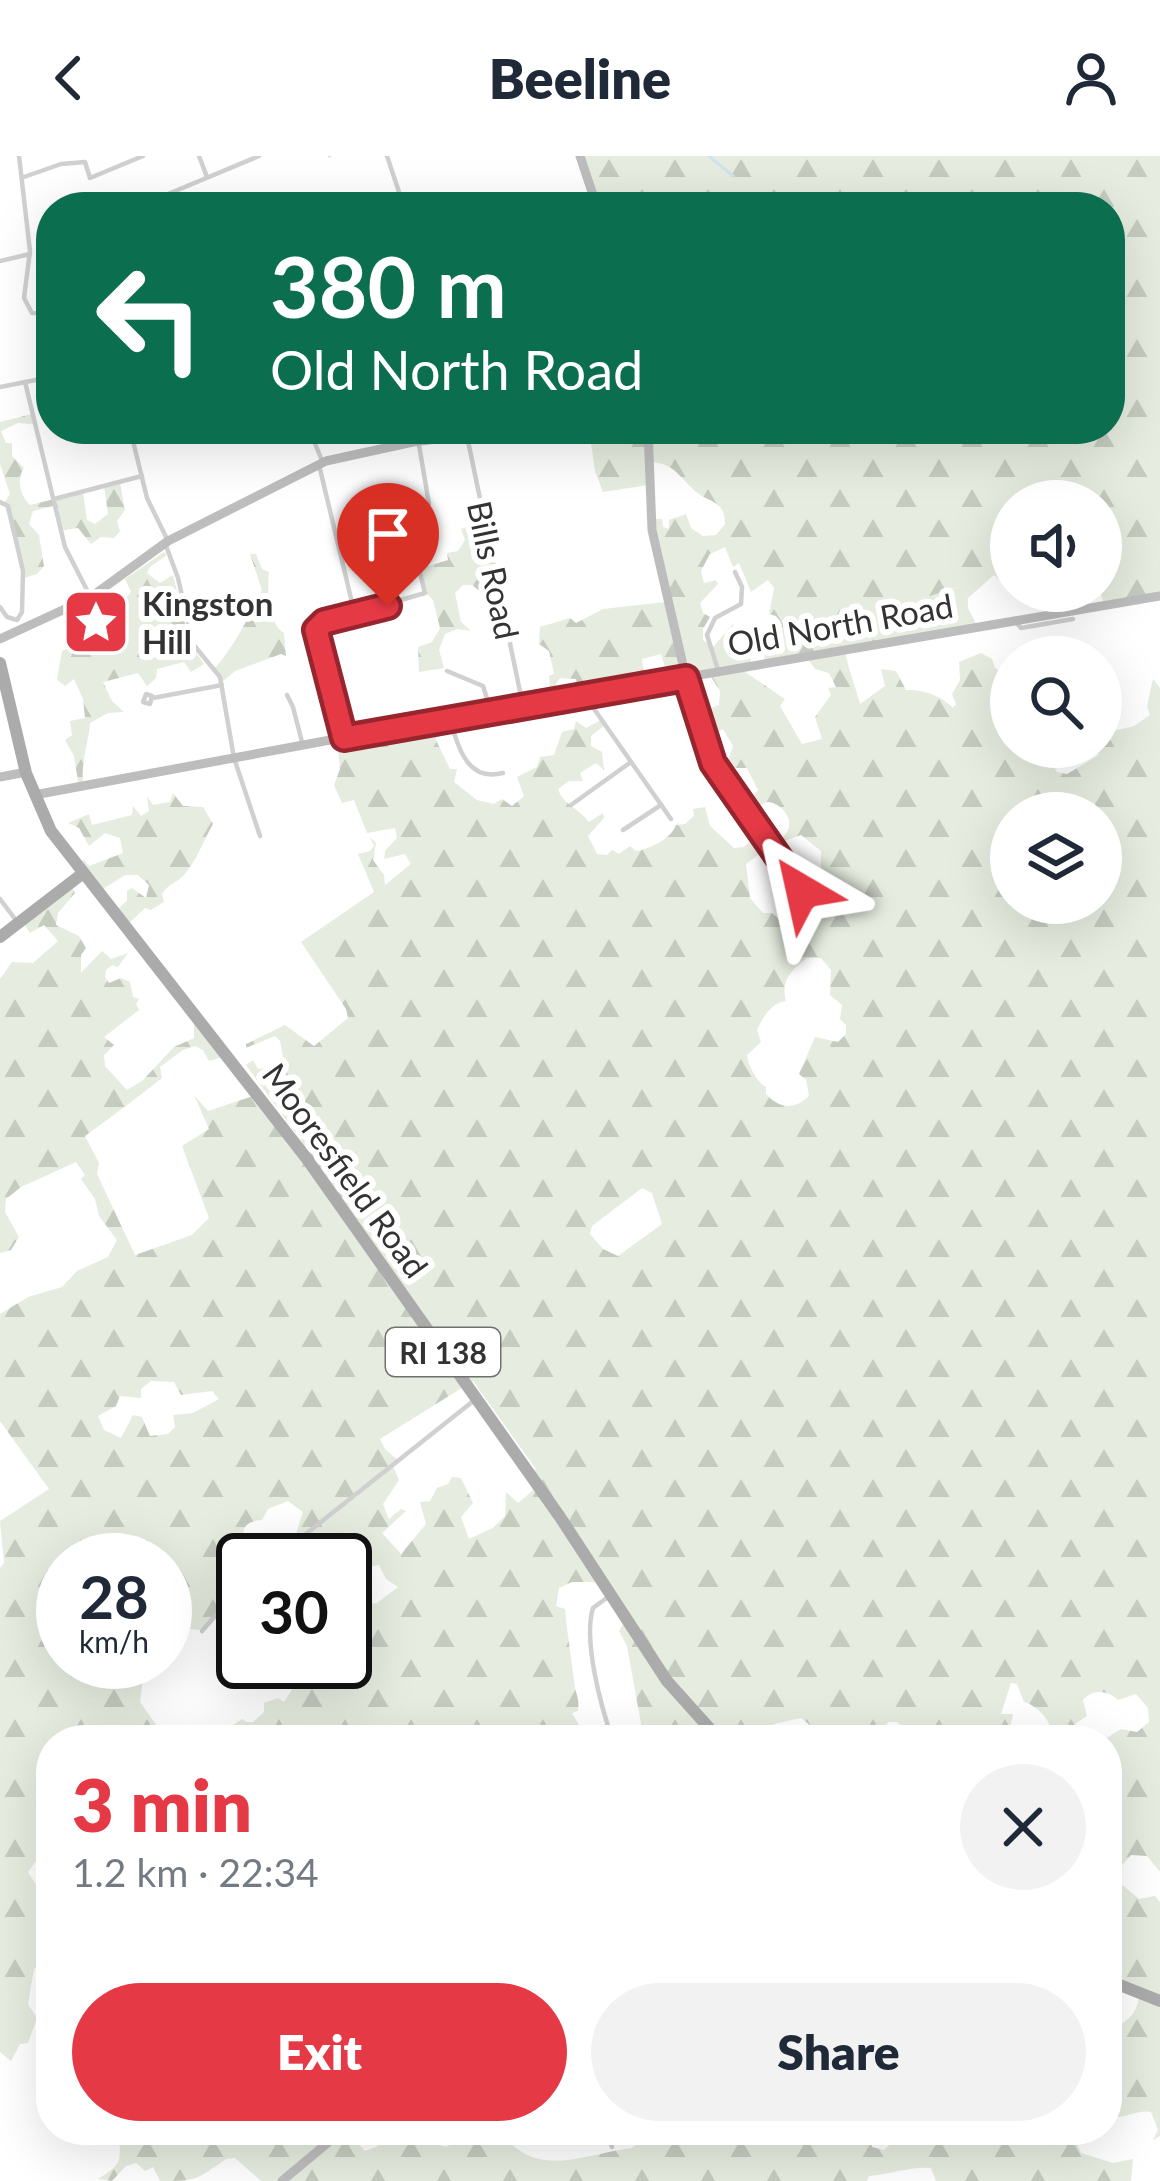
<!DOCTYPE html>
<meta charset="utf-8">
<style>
:root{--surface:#fff;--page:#f2f2f3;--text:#1f2937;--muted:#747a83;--accent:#e63946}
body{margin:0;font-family:Lato,sans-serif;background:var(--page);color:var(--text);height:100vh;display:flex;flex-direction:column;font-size:45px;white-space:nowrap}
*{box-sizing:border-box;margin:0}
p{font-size:39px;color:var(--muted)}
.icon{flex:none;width:66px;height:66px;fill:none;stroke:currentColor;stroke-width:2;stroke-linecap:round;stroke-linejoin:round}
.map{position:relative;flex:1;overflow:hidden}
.panel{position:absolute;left:36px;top:1569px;width:1086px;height:420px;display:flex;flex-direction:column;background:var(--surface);border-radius:48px;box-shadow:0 12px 48px #0002}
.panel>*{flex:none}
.guide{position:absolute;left:36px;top:36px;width:1089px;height:252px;border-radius:48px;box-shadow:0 12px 48px #0002;background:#0b6e4f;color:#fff;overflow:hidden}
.buttons{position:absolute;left:990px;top:324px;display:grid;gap:24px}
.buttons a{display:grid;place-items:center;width:132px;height:132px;border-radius:50%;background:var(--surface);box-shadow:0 12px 48px #0002;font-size:60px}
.speed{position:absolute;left:36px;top:1377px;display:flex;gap:24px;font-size:60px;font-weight:700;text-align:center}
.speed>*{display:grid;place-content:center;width:156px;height:156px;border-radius:50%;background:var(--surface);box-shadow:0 12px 48px #0002;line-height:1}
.speed small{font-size:30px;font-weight:400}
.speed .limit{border:6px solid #111;border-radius:18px;background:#fff;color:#111}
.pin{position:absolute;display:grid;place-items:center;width:102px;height:102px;color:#fff;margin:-123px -51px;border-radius:50% 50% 50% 0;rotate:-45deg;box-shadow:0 0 12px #0007}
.pin .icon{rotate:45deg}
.me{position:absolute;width:132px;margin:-66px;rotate:324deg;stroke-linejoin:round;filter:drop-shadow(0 0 9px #0008)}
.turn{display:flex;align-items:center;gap:42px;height:252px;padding:0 36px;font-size:54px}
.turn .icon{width:156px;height:156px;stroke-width:2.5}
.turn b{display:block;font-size:84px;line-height:102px}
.round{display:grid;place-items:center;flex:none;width:126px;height:126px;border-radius:63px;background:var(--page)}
.headline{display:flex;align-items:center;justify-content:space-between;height:204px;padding:0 36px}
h1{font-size:72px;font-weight:800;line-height:90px;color:var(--accent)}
.primary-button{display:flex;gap:24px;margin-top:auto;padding:24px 36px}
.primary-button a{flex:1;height:138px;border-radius:72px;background:var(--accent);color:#fff;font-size:48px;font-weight:800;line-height:138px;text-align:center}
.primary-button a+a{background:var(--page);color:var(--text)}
header{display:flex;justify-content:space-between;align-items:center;height:156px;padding:0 36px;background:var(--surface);font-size:54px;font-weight:800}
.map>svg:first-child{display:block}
</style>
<header><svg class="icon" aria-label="back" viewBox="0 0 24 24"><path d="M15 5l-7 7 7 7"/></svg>Beeline<svg class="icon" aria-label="person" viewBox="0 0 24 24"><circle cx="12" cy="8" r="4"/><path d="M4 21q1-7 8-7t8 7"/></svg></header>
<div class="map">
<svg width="1160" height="2025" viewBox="0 0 1160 2025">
<defs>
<pattern id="forest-firs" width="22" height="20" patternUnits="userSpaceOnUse" patternTransform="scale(3)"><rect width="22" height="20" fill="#e6ecdf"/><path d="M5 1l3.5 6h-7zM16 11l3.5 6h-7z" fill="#c6cbc0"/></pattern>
</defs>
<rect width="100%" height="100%" fill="#fff"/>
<g fill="#e6ecdf">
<polygon points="959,431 968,442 968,452 977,470 918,482 911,446"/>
<polygon points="40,1808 34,1813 28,1848 37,1862 28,1887 20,1888 11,1905 0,1896 0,1847 31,1819 30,1814"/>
</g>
<g fill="url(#forest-firs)" fill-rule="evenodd">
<path d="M579,0H1160V439L1104,448L1100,435L1101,345H1011V419L1002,426L994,419L968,442L958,431L912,446L918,482L845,496C849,515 855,529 860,548L885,530L881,513L896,515L906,534C923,533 942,540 953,552L956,548L952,538L960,524L959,506L981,497L992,503L995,512L1011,520V591H1044L1057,616L1067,618L1099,599L1096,591H1101V578L1134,570L1150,559L1147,550L1153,523L1160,532V1716L1147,1700L1131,1699L1117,1715L1119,1726L1139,1743L1155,1740L1160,1746V1980L1153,1984L1158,1974L1151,1956C1135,1953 1123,1965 1107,1960V1867L1117,1870C1132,1863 1139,1852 1139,1836L1107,1825L1111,1804L1107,1787V1584H1103L1121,1573L1137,1576L1149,1566L1148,1552L1136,1538L1118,1544C1107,1534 1093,1533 1083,1544L1087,1560L1076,1567L1078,1584H1053C1054,1568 1039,1550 1024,1546L1017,1528L1011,1527L1001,1558H1013L1011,1568L1000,1579L991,1572L982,1573L966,1584H913L897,1566H889L875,1577V1584C830,1584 834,1589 801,1562L774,1568L765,1578V1584H644L627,1490L619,1475L626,1464L602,1426H572L559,1432L556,1450L565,1453C567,1476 571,1500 574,1525C575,1537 580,1542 578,1555L572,1557L588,1584H211L242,1563L247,1566H253L264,1556V1547L278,1542L284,1546L301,1519L297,1506H345V1475L361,1461L360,1450L377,1447L398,1431L386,1423L379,1409L364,1412L355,1409L345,1417V1404H273L284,1395L281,1384L296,1378L303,1356L288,1345L268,1353L262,1364C232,1366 246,1388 251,1404H243V1439L236,1435L201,1474L190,1473L165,1492V1404H63V1506H145L140,1546L167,1584H51V1685L28,1716L43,1740L51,1737V1804L30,1814L31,1819L0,1847V1412L4,1407L0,1365L49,1333L0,1265V1158L28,1141L62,1131L77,1115L108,1101L117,1084L99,1060L95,1043L81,1023L85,1019L76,1006L21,1031L6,1043L5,1056L19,1081L11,1094L0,1097V823L12,806L33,807L58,785L44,769L30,777L22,765L70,727L75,737L58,757L56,769L79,780L86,792L81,799V817L102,795L111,803L128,797L118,811L112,809L106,814L105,821L109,827L121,822L130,826L133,841L139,843L136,848L139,854L104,881L114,889L104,899L105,910L127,934L142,925L174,891L194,882V866L222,901L209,905L203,894L195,890L183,894L160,911L162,922C137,942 111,961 85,980L99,1007L97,1018L135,1099L192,1079L209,1062L182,990L209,973L194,939L208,955L259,938L299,989L302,986L246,909L253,904L258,913L274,911L283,901L280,885L275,880L246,892V888L285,869L314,890L348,862L346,853L301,786L374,736L358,698L370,695L374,690L370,681L376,687L373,704L384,719L385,729L411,708L405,698L384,703L385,695L397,682L395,672L367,677L354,644L342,647L334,629L340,613L337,583L435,565L436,584L450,613H457L454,626L477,644L494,648L502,643L512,650L524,640L517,621L537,611L540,601L554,599L562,576L574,573L576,565L586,572L601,564L605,569L591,580V590L602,596L604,614L596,607L580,617L583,625H569L558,633C563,649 580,653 589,666L603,657L604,662L588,680L597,698L607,699L612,694L619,698L630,690L636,695C650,693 671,683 676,669L685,668L694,660L693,653L705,651L710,670L734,692L744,691L759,678L769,691L746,708L750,742L763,757H772L782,766L804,765L811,759V748L830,747L836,741L835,723L821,715V695L801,679L779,687C781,682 786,679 788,674C794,661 779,646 767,646L746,657L742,652L758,634L747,612H734V624L725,628L715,609L729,602L733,590L723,573L712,579L713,585L704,588L695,558L719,549L720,535L710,519L669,524L661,498L642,503L646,529L579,540L576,523L560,522L556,528L559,544L542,547L540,536L550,533L549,520L554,518L549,495L539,488L540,471L570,462L576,467L603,453L665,446L651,363H662L663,371L669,373V364L686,358L691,372L703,380L716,379L725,368C725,344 709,347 695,335C679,320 672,305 647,306L648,329L603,336L595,315L589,273H1110V51H596ZM725,391L733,411L739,407L751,436L768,424L774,432L769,458L776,460L782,469L778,476L761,484L766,509L808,503L815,513L829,517L836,531L828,532L831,539L815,561L822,583L802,588L780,550L785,543L742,514L752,511L749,496H730L729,479L735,475L733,468L713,491L703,484V473L710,461L703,457L700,447L718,428L716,424L704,427L701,415L710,398ZM1011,657H1101V747H1011ZM807,802H821L831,814L830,839L842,849L840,863L846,869V878L838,886L815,881L799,918L806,924L809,940C794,954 780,953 766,938V931C757,927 748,909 747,899L761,886L757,874C763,861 771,847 786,845C780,825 792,813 807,802ZM642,1032L652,1037L662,1068L618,1100L603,1093L590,1078L592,1070ZM151,1225L174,1226L181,1239L212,1235L219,1243L193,1257L173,1259L175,1271L168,1278L150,1280L142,1261L133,1259L121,1282L104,1274L98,1260L116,1250L120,1240L141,1242V1233ZM473,1225L536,1313L527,1319L536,1332L518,1347L506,1336L505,1360L493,1372L469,1383L461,1361L473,1347L461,1322L452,1321L448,1328L437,1332L430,1345L420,1346L426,1368L401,1398L382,1377L406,1355L401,1353L389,1363L383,1348L399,1324L393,1310L399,1305L385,1293L380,1283Z"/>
<path d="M32,258L33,268L18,267L1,275L6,287H12V300L24,312C16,323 20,340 30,349L83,336L87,364L95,368L108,358L104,330L120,327L125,354L117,365L120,375L114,382L101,381L91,388L78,372L60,375L53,350L33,355L29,368L39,379L44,410L37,418L24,422L4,347L10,338L0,308V266Z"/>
<polygon points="481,366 497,435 481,436 472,429 463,429 455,437 461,466 471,475 457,473 445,478 439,494 444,512 419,516 418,491 432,486 440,472 433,444 422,433 419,413 448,404 447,397 458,395 465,384 461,373"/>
<path d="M164,396L167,399L150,411L147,417L160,427L173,419L190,488L204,508L191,516L184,506L157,513L156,522L147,530L138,517L103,526L112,545L124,556L108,557L90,567C89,585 79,612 84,631H79L74,600L65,584L72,579L70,565L85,562L83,543L74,523L65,530L57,524L62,495L97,479L98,471L125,456L121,448L131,436L125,423Z"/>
<path d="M250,398H256L262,413L269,416C267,432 268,468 284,477L286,500L281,498L235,515L222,526L214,513C234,491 249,461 262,434Z"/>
<path d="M173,637L183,650L203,651L213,668C203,685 197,705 183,720C175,728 169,727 162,738L164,746L151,754L145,752L126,770L114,756L127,745V735L132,732L146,742L149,729L138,719H125L98,736L77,709L84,704L89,710L123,697L120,682L105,677L89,690L79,672L68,667L89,658L92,669L132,659L133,650L141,660L149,655L147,640L153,649L170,646Z"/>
<path d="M122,1974H345L365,1995L376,1991L396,1974H428L436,1988L446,1991L459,1984L462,1974H499C536,2025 579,1999 632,1992L639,1986L642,1974H868L871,1977L872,1991L884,1994L905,1974H1071L1081,1997L1113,2007L1133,2003L1131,2025H936L931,2012C912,2010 890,2018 869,2020L867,2025H261L235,2002L226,2003C196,2023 200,2025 160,2025L153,2011L145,2015L136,2007L126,2010L112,2025L98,2023C130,2004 115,2003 122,1974Z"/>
</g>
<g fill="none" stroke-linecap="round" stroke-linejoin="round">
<g stroke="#cfe2ee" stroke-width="3">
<polyline points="329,0 330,0"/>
<polyline points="709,0 733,20"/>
<polyline points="244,46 251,51"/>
</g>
<g stroke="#d0d0d0" stroke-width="4.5">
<polyline points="19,0 30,95 24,142 32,157 51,158"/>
<polyline points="199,0 207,21"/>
<polyline points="387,0 404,51"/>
<polyline points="24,21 61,8 85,6 90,22 143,0"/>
<polyline points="137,51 259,0"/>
<polyline points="0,105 30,98"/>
<polyline points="25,226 65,391 89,438"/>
<polyline points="0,231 51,221"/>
<polyline points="130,273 147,342 168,385"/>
<polyline points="309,273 323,307"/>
<polyline points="467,280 523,550"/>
<polyline points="320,313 355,459"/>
<polyline points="54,343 142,320"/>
<polyline points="0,346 8,350 23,415 22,456 17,464 7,461 0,451"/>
<polyline points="165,387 178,422 193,488 220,521 234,602 260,680"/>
<polyline points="1016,466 1021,472 1073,463"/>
<polyline points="447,515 483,530 491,555"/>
<polyline points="719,517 707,479 715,462 741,448 742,431 735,416"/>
<path d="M686,522C708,614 749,660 802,735"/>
<polygon points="146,538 152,540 150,548 143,546"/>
<polyline points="287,539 293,551 303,590"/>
<polyline points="585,540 671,663"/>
<polyline points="153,542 222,529"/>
<path d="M449,562C459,591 466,626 503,617"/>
<polyline points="343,581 316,474 324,466 425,437 408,368 409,362 424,355 429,348 419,289 413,273"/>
<polyline points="571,649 631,606"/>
<polyline points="623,674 661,649"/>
<polyline points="0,743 15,763"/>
<polyline points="273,1404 472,1246"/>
<path d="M608,1441L593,1452C583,1484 601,1552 613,1584"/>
<polyline points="202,1475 243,1428"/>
<polyline points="536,1974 554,1982 585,1974"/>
<polyline points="604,1974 612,1991"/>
</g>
<g stroke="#bdbdbd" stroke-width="9">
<polyline points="580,0 597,51"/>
<polyline points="531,273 571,273"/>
<polyline points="648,273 652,374 686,522"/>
<polyline points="0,483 91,441 168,385 326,305 413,286 515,273"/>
<polyline points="0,621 26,616"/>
<polyline points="34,639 449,562 1160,440"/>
<polyline points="282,2025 343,1974"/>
</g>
<g stroke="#ababab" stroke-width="12">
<polyline points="0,507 26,617 51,675 307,1003 560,1361 667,1525 720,1584"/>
<polyline points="0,781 82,718"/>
<polyline points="1107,1824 1160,1845"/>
</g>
</g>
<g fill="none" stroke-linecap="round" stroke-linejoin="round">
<g stroke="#96252e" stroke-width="30">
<polyline id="route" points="388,450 324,466 316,474 344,582 686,522 713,607 802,735"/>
</g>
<use href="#route" stroke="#e63946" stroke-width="21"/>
</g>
<defs>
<g id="sight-square" transform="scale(3.45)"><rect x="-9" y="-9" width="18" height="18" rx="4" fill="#e63946" stroke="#fff"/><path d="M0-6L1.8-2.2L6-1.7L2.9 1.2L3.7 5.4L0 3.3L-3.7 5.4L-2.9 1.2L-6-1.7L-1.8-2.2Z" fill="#fff"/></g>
</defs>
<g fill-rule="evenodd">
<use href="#sight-square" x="96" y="466"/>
</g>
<g text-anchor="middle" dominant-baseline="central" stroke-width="12" stroke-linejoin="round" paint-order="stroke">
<rect fill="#fff" stroke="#707070" stroke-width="3" x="386" y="1172" width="114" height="48" rx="9"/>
<g font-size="30" font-weight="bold" fill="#333">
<text x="443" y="1196">RI 138</text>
</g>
<g font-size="33" fill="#333" stroke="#fff">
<text transform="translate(494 414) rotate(78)">Bills Road</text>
<text transform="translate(840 468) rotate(-10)">Old North Road</text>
<text transform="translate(346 1014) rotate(54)">Mooresfield Road</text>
</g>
<g font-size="33" font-weight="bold" fill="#333" stroke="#fff" text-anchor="start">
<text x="142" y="447">Kingston<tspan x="142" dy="38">Hill</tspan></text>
</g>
</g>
</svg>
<div class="buttons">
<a><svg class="icon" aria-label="sound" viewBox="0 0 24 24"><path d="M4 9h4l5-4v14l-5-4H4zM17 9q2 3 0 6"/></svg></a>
<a><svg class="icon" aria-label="search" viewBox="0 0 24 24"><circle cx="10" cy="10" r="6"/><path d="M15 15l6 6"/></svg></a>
<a><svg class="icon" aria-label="layers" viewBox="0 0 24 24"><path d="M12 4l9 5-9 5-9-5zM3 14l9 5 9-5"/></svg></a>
</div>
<div class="speed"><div>28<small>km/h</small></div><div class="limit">30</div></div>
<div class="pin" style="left:388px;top:450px;background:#d93025"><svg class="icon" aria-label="arrive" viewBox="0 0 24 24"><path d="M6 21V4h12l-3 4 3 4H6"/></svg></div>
<svg class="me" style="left:802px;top:735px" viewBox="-20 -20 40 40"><path d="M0-17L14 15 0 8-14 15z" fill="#e63946" stroke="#fff" stroke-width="4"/></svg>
<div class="guide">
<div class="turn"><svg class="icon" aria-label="left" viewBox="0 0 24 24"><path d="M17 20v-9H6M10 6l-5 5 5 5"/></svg><div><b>380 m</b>Old North Road</div></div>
</div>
<section class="panel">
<div class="headline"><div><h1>3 min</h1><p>1.2 km · 22:34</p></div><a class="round"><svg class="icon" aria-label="close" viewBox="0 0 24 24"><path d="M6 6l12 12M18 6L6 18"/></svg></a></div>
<div class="primary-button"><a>Exit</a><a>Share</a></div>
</section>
</div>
